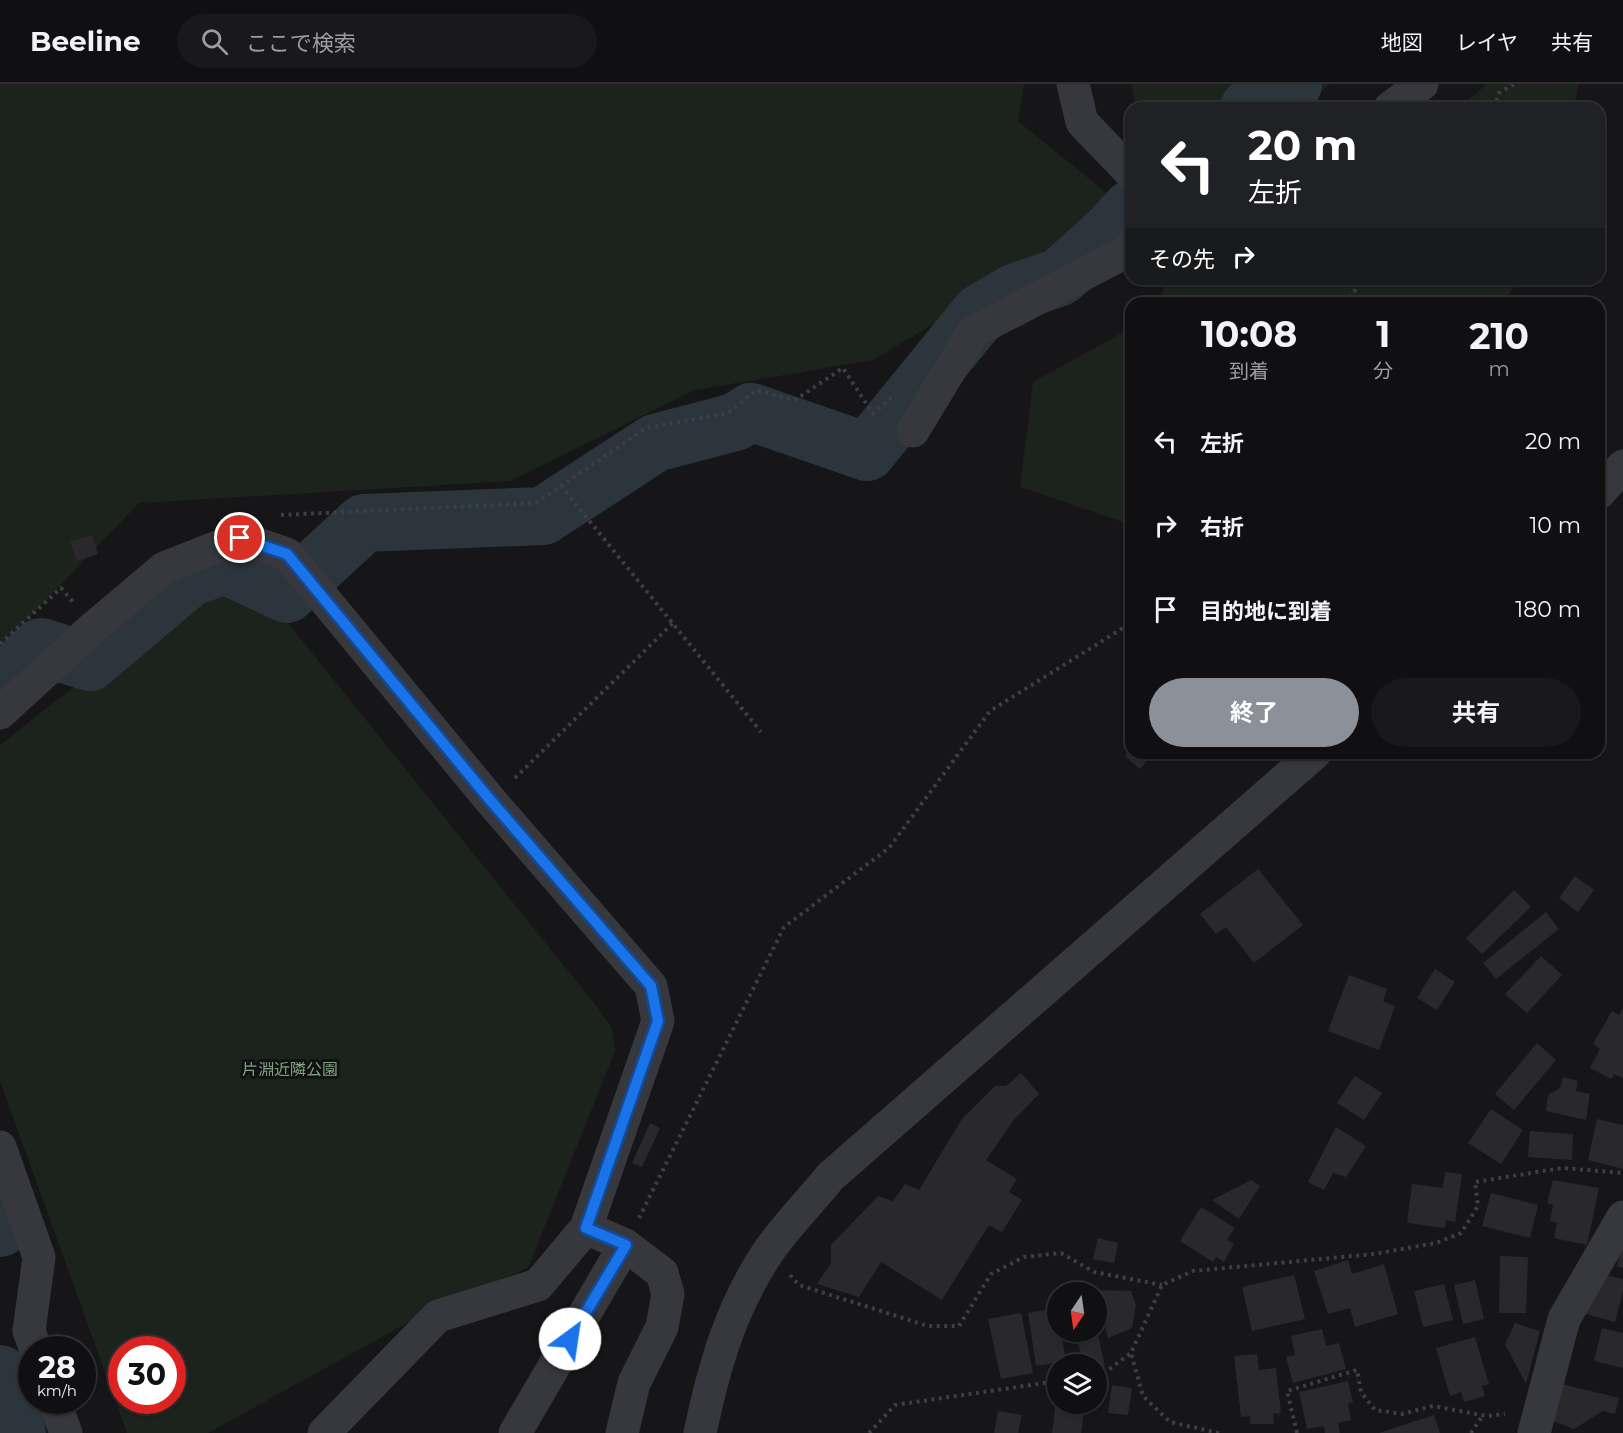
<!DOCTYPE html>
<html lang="ja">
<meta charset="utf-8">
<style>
:root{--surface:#101012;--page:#19191b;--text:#f1f3f6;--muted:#9c9d9f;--line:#303032;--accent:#8c9099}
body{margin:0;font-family:Montserrat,"Noto Sans JP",sans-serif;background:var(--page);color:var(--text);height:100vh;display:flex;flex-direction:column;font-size:22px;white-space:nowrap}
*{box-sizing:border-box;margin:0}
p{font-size:20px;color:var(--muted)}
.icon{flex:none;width:33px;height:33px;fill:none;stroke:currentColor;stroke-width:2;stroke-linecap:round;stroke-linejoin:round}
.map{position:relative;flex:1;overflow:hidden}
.details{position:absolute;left:1125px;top:213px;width:480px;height:462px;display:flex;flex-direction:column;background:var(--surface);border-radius:18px;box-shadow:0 2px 4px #0004,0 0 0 2px var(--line)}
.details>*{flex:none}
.banner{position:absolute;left:1125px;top:18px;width:480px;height:183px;border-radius:18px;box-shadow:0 2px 4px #0004,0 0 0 2px var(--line);background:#202124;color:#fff;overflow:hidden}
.needle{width:39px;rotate:193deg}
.controls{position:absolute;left:1047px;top:1198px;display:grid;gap:12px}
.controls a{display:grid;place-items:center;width:60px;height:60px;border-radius:50%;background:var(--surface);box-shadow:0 2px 4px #0004,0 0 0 2px var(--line);font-size:30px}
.speed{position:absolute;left:18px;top:1252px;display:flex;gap:12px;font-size:30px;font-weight:700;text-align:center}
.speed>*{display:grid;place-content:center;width:78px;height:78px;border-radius:50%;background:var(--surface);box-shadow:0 2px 4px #0004,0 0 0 2px var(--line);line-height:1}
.speed small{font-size:15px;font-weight:400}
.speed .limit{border:9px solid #d22;background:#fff;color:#111}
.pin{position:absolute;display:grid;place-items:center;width:51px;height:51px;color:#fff;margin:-26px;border:3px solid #fff;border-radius:50%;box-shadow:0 2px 6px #0007}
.me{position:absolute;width:66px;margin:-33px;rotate:31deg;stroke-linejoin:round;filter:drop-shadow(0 0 4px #0008)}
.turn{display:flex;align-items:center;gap:21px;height:126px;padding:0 24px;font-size:27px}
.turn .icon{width:78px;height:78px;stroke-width:2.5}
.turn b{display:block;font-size:42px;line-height:51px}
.then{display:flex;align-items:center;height:57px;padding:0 24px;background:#0003;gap:12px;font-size:22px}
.eta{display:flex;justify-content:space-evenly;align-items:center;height:102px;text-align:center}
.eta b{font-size:36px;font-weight:700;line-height:42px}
.cta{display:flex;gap:12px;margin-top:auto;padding:12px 24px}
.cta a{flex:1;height:69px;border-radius:36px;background:var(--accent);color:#fff;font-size:24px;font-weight:700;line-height:69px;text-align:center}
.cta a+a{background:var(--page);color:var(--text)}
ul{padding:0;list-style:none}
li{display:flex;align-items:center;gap:18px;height:84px;padding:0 24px}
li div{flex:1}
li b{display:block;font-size:22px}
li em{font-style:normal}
header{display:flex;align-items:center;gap:36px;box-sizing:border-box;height:84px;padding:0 30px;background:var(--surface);border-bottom:2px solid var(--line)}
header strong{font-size:28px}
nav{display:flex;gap:33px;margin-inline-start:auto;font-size:21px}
.search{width:420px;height:54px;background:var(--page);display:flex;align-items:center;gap:15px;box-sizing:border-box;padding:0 21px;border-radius:33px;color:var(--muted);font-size:22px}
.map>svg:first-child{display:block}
</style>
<header>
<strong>Beeline</strong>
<div class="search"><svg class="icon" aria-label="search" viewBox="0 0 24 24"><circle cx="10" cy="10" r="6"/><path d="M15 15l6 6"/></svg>ここで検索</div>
<nav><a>地図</a><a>レイヤ</a><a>共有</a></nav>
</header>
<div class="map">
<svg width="1623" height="1349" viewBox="0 0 1623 1349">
<rect width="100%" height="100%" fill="#161618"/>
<g fill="#1c231d" fill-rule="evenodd">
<polygon points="0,0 1024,0 1018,37 1126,125 873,276 695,306 510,397 139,419 0,564"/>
<polygon points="1131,0 1330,0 1300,24 1141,24 1136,21"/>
<polygon points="1487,0 1579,0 1573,24 1459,24"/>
<polygon points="1167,195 1522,195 1500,219 1159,219"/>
<polygon points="1131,244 1131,437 1126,439 1020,403 1033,298"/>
<path d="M237,504L275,523L594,919L612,944L615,967L528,1184L440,1221L208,1349H127L0,997V661L191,511ZM122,1266H172V1317H122Z"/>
</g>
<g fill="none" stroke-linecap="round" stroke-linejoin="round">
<g stroke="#2c353c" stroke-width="58">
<polyline points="1249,24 1293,0"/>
<polyline points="0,607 26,577 41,563 90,578 189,494 225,481 287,510 364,439 543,432 655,359 735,338 751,328 867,368 980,229 1014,209 1060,193 1109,149 1131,125"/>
<polyline points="0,1108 3,1117 0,1144"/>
<polyline points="0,1290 17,1349"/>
</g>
</g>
<g fill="#29292c">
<polygon points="92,451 98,470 77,477 70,458"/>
<polygon points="1131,665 1131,669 1153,669 1140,685 1125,672"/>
<polygon points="1258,785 1303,841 1254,879 1226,843 1216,850 1200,830"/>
<polygon points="1575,792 1594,806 1578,828 1559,814"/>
<polygon points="1514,806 1531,823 1482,870 1466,854"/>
<polygon points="1546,828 1559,845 1496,895 1483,879"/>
<polygon points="1541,872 1562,891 1527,929 1505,910"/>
<polygon points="1435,885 1455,898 1437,926 1417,914"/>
<polygon points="1349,891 1387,905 1383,917 1395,922 1379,966 1328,947"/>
<polygon points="1623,924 1623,994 1614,990 1611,995 1590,984 1600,965 1593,960 1612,927 1619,931"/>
<polygon points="1537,959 1556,976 1514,1026 1495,1010"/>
<polygon points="1021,989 1039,1010 1013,1037 986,1076 1017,1095 1009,1108 1022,1116 1002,1148 989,1141 942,1216 881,1178 859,1213 817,1200 831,1179 831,1161 878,1112 893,1117 905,1100 919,1106 962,1035 995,1002 1006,1002"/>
<polygon points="1355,992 1382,1009 1364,1036 1337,1019"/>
<polygon points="1563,993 1578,997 1576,1007 1590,1010 1586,1036 1546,1027 1548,1011 1560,1004"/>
<polygon points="1491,1025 1523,1046 1501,1080 1468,1059"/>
<polygon points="1597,1035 1623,1041 1623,1085 1588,1076"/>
<polygon points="650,1039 660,1044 642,1083 632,1079"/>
<polygon points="1336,1043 1366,1062 1346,1093 1333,1089 1324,1106 1308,1098"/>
<polygon points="1530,1047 1573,1050 1572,1076 1528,1073"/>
<polygon points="1445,1088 1462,1090 1455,1138 1446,1136 1445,1144 1407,1139 1412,1100 1443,1104"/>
<polygon points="1251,1096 1260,1102 1239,1135 1212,1116"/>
<polygon points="1553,1096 1599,1104 1587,1161 1554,1154 1557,1139 1550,1137 1553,1121 1547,1119"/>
<polygon points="1491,1109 1538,1121 1530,1154 1482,1142"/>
<polygon points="1201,1123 1235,1144 1227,1156 1234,1160 1224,1178 1216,1173 1213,1178 1180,1157"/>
<polygon points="1098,1154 1118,1159 1114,1179 1093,1175"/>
<polygon points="1622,1162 1623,1162 1623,1184 1617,1182"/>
<polygon points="1500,1172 1528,1173 1526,1229 1499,1229"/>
<polygon points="1348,1176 1352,1190 1384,1180 1398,1230 1355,1243 1350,1224 1328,1230 1314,1187"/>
<polygon points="1596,1189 1623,1195 1623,1207 1615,1238 1586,1230"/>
<polygon points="1294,1191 1305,1235 1252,1247 1242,1203"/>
<polygon points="1475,1196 1484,1235 1463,1240 1454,1201"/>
<polygon points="1444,1200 1453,1236 1423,1243 1414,1207"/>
<polygon points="1096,1206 1131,1207 1136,1222 1132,1244 1108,1254"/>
<polygon points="1057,1224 1058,1248 1061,1248 1066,1277 1036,1282 1028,1229"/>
<polygon points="1021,1229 1033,1289 1001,1295 988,1235"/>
<polygon points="1515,1239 1540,1247 1526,1300 1505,1260"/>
<polygon points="1096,1242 1105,1282 1096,1283 1096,1281 1083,1281 1076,1248 1096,1248"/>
<polygon points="1602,1244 1623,1249 1623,1284 1594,1277"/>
<polygon points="1322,1245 1326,1262 1339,1259 1346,1285 1293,1299 1286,1273 1295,1271 1291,1252"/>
<polygon points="1475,1253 1489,1300 1482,1302 1485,1312 1464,1318 1461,1308 1450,1312 1436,1264"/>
<polygon points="1257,1270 1259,1286 1276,1284 1281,1329 1273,1330 1274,1340 1250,1340 1250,1332 1241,1333 1234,1272"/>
<polygon points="1348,1297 1353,1318 1348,1319 1351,1336 1338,1339 1340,1349 1325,1349 1324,1342 1307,1345 1299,1308"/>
<polygon points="1562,1300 1619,1314 1615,1330 1603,1327 1574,1345 1553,1337"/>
<polygon points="1112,1301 1132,1304 1128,1331 1108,1329"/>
<polygon points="1056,1315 1058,1320 1085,1320 1081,1349 1052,1349"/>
<polygon points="998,1327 1022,1331 1018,1349 994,1349"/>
<polygon points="1434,1331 1440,1349 1379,1349"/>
</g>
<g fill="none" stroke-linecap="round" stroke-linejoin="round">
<g stroke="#3d3f44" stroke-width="4" stroke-dasharray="3 4.5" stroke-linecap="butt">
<polyline points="1494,24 1499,9 1514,0"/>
<polyline points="1344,219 1365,195"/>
<polyline points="561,402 761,648"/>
<polyline points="281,431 536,419 646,344 728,329 756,306 795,316 843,284 873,330 893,312"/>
<polyline points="0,560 61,504 73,518"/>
<polyline points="515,694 673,539"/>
<polyline points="639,1134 784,843 889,764 990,627 1131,539"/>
<polyline points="790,1191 799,1201 928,1242 959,1242 991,1190 1024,1173 1061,1169 1094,1188 1162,1201"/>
<polyline points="1096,1291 1103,1290 1131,1269"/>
<polyline points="869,1349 895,1321 1058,1297"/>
<polyline points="1219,1349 1170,1338 1143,1312 1131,1269 1162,1201 1193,1187 1374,1170 1436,1159 1461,1149 1478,1122 1475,1098 1562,1084 1623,1089"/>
<polyline points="1297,1349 1287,1307 1357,1286 1361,1308 1375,1326 1402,1330 1433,1322 1487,1332 1505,1330"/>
<polyline points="1471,1349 1483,1331"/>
</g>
<g stroke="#37383d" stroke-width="33">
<polyline points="913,347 973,248 1124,169 1131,162"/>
<polyline points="0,629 94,543 164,484 240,454 287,470 491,717 651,902 658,937 586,1144 538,1201 438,1232 324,1349"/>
<polyline points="0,1063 39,1173 29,1247 36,1266"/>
<polyline points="54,1317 66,1349"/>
<polyline points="515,1349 625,1161 586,1144"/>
<polyline points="622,1349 634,1299 662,1243 668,1210 662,1189 625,1161"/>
<polyline points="1534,1349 1564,1235 1623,1133"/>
</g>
<g stroke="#37383d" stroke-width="33">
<polyline points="1073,0 1082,38 1131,89"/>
<polyline points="1390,24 1422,0"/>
<polyline points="1599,409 1623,382"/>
<path d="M700,1349C714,1283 730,1225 768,1168C786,1142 810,1118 830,1093L1315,669"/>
</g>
</g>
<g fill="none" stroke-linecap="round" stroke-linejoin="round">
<g stroke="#114b97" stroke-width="15">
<polyline id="route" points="240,454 287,470 491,717 651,902 658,937 586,1144 626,1161 570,1255"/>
</g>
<use href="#route" stroke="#1a73e8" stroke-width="10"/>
</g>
<g text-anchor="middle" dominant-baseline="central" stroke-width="6" stroke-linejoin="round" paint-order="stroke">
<g font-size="16" fill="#7fa381" stroke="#111113">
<text x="290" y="985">片淵近隣公園</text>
</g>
</g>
</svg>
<div class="controls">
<a><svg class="needle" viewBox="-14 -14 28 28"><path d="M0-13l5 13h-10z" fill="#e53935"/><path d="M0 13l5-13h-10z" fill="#9c9d9f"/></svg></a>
<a><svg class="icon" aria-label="layers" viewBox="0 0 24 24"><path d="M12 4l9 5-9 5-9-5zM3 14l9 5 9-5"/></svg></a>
</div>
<div class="speed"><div>28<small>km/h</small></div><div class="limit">30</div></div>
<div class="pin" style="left:240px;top:454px;background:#d93025"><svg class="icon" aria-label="arrive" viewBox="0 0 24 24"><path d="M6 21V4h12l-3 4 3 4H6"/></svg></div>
<svg class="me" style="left:570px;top:1255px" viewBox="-20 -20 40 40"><circle r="19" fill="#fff"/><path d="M0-13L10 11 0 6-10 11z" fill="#1a73e8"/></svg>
<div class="banner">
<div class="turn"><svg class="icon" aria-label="left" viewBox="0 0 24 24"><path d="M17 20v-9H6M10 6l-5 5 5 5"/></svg><div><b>20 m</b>左折</div></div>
<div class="then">その先<svg class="icon" aria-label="right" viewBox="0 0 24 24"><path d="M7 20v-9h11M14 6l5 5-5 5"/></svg></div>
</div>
<section class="details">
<div class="eta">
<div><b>10:08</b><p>到着</p></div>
<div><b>1</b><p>分</p></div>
<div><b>210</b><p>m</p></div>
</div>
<ul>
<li><svg class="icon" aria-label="left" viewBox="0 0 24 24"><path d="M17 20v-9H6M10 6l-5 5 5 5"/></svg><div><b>左折</b></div><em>20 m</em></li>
<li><svg class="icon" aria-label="right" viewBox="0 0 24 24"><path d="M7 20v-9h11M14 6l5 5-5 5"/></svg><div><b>右折</b></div><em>10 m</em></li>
<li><svg class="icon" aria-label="arrive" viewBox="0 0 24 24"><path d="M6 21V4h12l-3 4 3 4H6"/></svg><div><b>目的地に到着</b></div><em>180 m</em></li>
</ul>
<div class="cta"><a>終了</a><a>共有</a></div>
</section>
</div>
